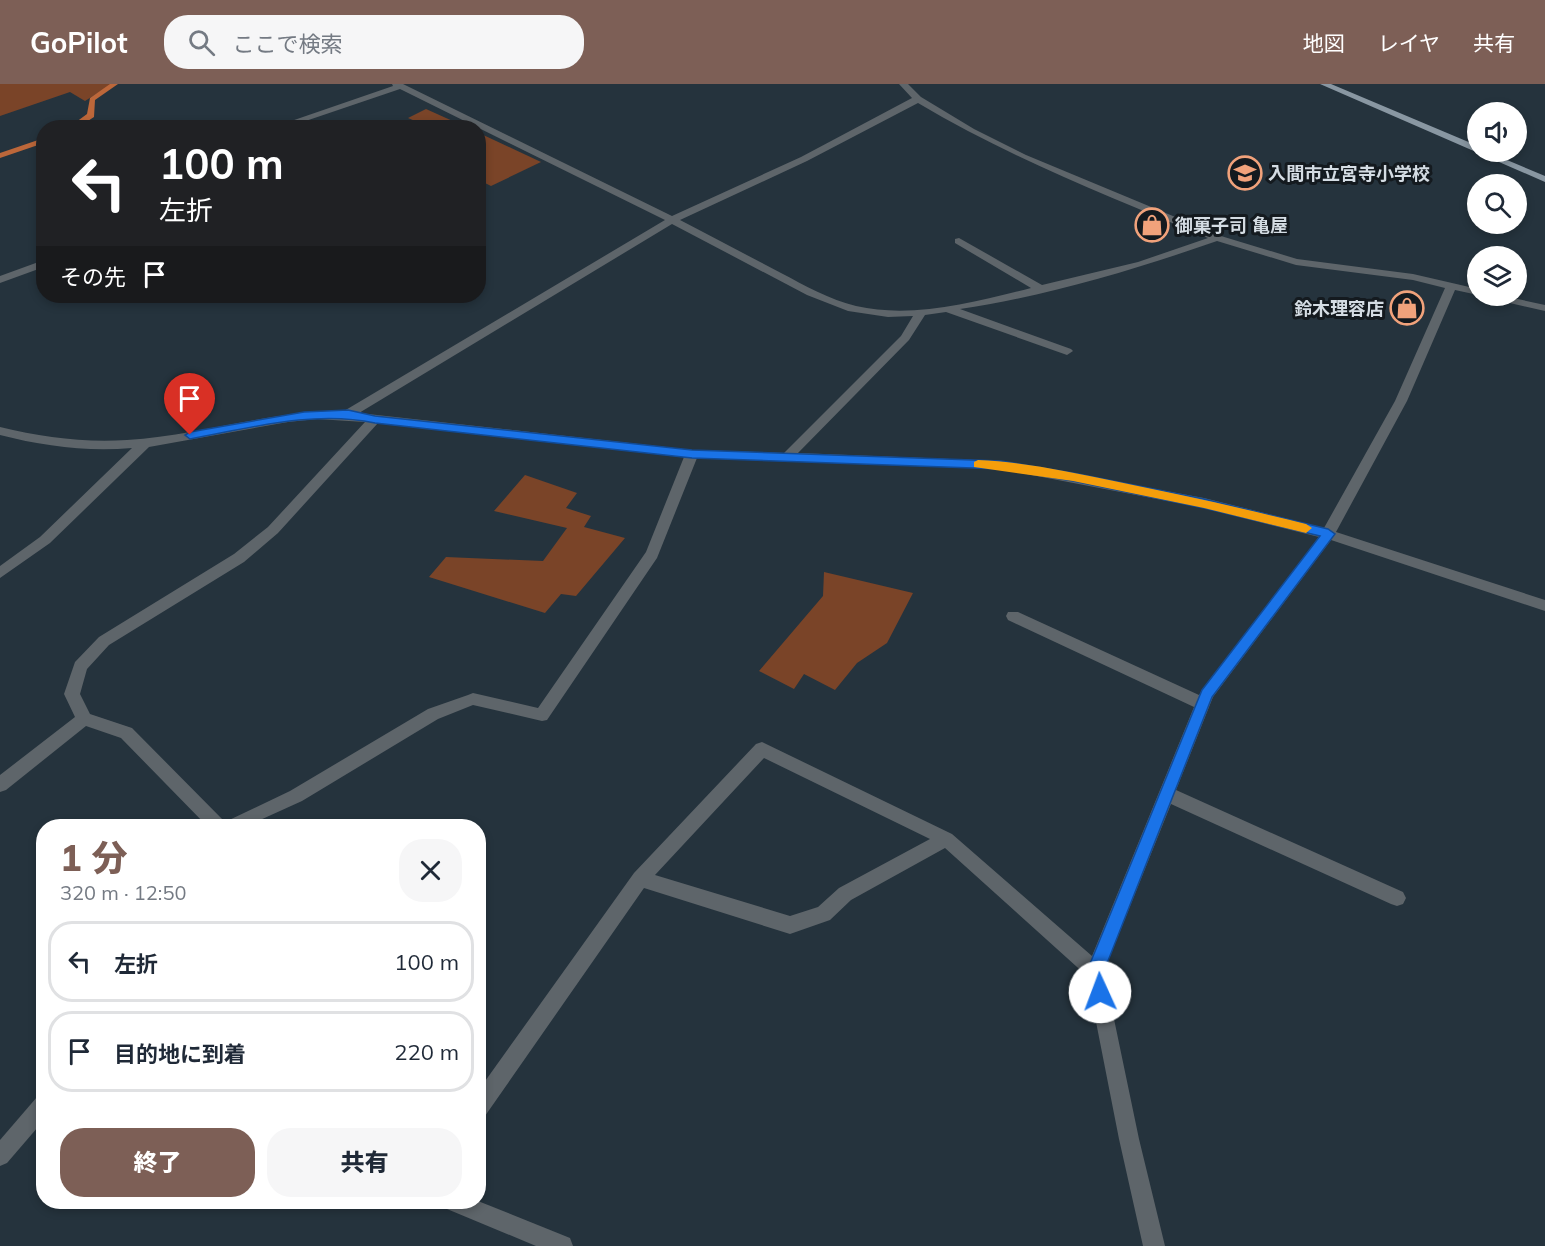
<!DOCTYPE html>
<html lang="ja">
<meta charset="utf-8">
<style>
:root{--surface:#fff;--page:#f6f6f7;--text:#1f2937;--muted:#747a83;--line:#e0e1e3;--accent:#7d5f56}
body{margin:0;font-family:Mulish,"Noto Sans JP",sans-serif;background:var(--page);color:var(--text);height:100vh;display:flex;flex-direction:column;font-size:22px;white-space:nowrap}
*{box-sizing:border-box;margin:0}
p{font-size:20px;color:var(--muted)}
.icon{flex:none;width:33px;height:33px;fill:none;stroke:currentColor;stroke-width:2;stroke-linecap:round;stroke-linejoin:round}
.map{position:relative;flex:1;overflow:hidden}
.side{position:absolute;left:36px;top:735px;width:450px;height:390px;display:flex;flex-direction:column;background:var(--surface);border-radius:24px;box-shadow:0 3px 9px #0003}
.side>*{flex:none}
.hud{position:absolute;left:36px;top:36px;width:450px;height:183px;border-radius:24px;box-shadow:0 3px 9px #0003;background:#202124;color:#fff;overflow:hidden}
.controls{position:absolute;left:1467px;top:18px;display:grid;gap:12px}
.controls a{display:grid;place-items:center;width:60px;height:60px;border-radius:50%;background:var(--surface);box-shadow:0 3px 9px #0003;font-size:30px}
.pin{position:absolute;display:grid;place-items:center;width:51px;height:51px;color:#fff;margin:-62px -26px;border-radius:50% 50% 50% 0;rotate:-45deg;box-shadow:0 0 6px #0007}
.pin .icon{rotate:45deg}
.me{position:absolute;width:66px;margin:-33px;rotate:358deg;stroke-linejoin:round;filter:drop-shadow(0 0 4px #0008)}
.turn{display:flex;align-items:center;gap:21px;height:126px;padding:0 24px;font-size:27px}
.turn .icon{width:78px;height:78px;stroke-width:2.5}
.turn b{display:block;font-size:42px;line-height:51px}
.then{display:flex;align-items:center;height:57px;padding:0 24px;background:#0003;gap:12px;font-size:22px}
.round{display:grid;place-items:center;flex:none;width:63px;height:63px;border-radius:24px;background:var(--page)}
.summary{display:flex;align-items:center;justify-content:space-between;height:102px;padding:0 24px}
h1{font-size:36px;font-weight:800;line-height:45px;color:var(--accent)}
.action{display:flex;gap:12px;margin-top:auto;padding:12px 24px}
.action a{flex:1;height:69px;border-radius:24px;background:var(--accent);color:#fff;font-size:24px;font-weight:800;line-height:69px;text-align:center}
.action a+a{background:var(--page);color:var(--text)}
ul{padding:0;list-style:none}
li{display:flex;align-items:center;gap:18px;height:81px;margin:0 12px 9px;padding:0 12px;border:3px solid var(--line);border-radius:24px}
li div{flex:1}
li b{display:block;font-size:22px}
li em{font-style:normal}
header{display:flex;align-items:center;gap:36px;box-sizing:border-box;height:84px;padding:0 30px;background:var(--accent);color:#fff}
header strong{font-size:28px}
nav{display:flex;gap:33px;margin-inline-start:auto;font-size:21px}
.search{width:420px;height:54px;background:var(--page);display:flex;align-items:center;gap:15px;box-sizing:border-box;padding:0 21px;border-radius:24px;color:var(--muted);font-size:22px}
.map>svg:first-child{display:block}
</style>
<header>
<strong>GoPilot</strong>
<div class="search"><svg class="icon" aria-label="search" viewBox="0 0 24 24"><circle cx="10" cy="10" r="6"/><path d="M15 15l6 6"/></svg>ここで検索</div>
<nav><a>地図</a><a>レイヤ</a><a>共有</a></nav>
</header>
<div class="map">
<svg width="1545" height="1162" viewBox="0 0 1545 1162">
<rect width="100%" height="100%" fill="#25333d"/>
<g fill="#7a4428">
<polygon points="0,0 112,0 85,17 70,8 0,32"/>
<polygon points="426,25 466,43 429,43 408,34"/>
<polygon points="479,49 541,78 491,102 479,96"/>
<polygon points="525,391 577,409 566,424 591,432 584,443 625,454 576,512 561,510 545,529 429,493 446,473 543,477 567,444 494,427"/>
<polygon points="824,488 913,509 887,559 857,579 835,606 804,590 794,605 759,587 823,512"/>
</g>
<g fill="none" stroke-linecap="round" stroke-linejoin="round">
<g fill="#bc673a" fill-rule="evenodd">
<polygon points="110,0 118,0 95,16 94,33 77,44 68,44 87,30 90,14"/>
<polygon points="44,54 44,59 0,74 0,69"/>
</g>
<g fill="#5e656a" fill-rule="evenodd">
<path d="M392,0H403L672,132L801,73L912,14L899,0H908L921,13L974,45L1026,71L1221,152L1297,175L1413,190L1478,205V211L1455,206L1407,317L1336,448L1545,516V527L1331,456L1213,613L1176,706L1403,808L1406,814L1403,820L1397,822L1391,820L1171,720L1104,887L1139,1055L1165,1162H1143L1119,1055L1087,892L945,764L851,816L830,836L790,850L644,804L485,1032L478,1035V1007L634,789L756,660L762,658L952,750L1092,872L1194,623L1008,536L1006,532L1008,528H1018L1199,611L1319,453L1204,424L1001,385L697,374L657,474L547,636L542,637L473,621L438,635L302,717L247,742H207L121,654L86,642L6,706L0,708V691L75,633L64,610L75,578L99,553L234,470L268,443L365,338L317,335L288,338L149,363L50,459L0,494V482L40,453L132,364C87,368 43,362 0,351V343C42,353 84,359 127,356C200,351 270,327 344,327L665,136L400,5L285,44H271L393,2ZM918,19C1010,74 1109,112 1208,154L1138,178L1042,201L959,154L955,155V159L1031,204C976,218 912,235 856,222C830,216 804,201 781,189C747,171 714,154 680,136L807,77ZM672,140L807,211L848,227L888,233L913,232L901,252L784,369L692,366L359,329ZM1217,157L1296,181L1413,196L1445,204L1395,317L1324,444L1204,414L1001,377L798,369L909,256L925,231L946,228L1067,271L1073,267L1071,265L960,225C1047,212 1134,186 1217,157ZM378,339L684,373L646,468L538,624L473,609L468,611L428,625L290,707L225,738L132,644L90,630L80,610L87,585L109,561L244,478L278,449ZM764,674L930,755L839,804L818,823L790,832L655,791Z"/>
<polygon points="44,176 44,183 0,199 0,192"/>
<polygon points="1487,212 1504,212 1545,221 1545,227 1488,214"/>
<polygon points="44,1010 44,1036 7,1079 0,1082 0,1056 37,1013"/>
<polygon points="478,1117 570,1154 573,1162 536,1162 447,1125 444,1118"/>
</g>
<polygon fill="#8997a2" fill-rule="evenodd" points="1320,0 1331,0 1478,62 1478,68 1488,68 1545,92 1545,98"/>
</g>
<path fill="#1a73e8" stroke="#114b97" stroke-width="1.5" d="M348,326L375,332L692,366L1001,377L1073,389L1204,415L1328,445L1335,450L1212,613L1104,887L1108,908L1105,914L1100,917L1094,914L1087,887L1202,606L1320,452L1204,424L1073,397L1001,385L692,374L375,339C313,326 251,344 190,355L185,351L190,348L304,328Z"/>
<path fill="#f59e0b" d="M978,376C1024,378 1069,388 1114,397C1178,410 1242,424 1306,440L1312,444L1306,449L1204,424L1073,397L974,383V378Z"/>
<defs>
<g id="school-ring" transform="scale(1.725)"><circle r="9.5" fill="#141a1f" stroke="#f1a27b" stroke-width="1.5"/><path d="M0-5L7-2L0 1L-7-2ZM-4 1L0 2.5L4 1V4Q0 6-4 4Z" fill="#f1a27b"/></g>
<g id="shop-ring" transform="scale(1.725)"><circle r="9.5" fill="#141a1f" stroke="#f1a27b" stroke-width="1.5"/><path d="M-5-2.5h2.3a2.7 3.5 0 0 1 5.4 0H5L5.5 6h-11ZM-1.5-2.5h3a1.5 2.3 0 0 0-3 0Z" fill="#f1a27b"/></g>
</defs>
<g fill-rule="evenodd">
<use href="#school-ring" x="1245" y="89"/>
<use href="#shop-ring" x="1152" y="141"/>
<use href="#shop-ring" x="1407" y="224"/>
</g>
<g text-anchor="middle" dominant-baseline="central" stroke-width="6" stroke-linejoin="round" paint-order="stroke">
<g font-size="18" font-weight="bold" fill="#d4dce3" stroke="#141a1f" text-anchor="start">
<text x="1268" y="89">入間市立宮寺小学校</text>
<text x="1175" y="141">御菓子司 亀屋</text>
<text x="1384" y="224" text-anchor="end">鈴木理容店</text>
</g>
</g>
</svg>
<div class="controls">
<a><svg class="icon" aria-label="sound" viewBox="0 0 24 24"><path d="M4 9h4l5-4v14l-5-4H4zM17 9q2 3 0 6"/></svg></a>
<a><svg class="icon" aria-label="search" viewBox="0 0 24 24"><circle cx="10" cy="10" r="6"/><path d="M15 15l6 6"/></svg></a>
<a><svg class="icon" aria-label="layers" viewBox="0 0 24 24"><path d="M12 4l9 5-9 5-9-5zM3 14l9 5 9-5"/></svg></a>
</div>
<div class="pin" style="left:190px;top:351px;background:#d93025"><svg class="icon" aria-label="arrive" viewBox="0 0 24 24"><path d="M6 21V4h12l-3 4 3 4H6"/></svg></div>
<svg class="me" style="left:1100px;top:908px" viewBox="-20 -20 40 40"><circle r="19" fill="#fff"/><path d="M0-13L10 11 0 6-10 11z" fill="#1a73e8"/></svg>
<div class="hud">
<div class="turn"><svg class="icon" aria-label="left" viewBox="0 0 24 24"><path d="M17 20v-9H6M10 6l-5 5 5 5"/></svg><div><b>100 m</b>左折</div></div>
<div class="then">その先<svg class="icon" aria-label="arrive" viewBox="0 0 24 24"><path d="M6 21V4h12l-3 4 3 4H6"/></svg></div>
</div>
<section class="side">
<div class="summary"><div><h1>1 分</h1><p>320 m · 12:50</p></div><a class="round"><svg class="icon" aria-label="close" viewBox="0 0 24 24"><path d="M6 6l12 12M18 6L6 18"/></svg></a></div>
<ul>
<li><svg class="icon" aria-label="left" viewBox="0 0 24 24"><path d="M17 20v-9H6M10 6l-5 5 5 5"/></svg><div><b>左折</b></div><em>100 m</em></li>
<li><svg class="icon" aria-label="arrive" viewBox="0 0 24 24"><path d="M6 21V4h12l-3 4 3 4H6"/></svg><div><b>目的地に到着</b></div><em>220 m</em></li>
</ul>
<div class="action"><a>終了</a><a>共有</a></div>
</section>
</div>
